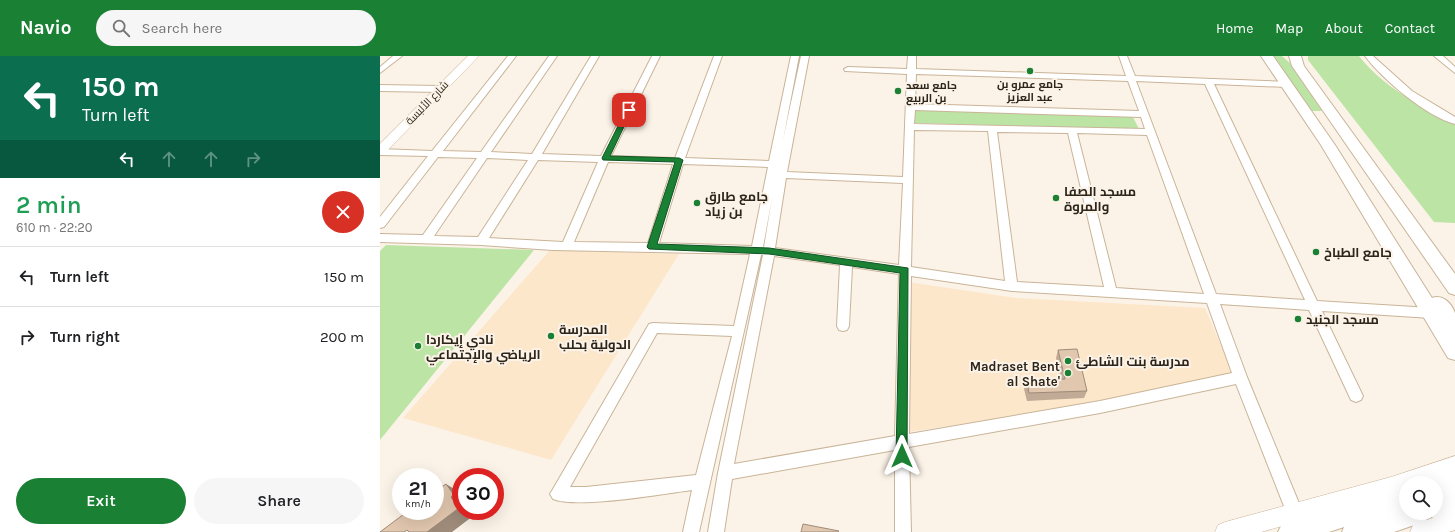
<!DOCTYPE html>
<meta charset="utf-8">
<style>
:root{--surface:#fff;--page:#f6f6f6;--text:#202124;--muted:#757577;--line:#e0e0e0;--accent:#1a8034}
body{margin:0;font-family:Karla,Cairo,sans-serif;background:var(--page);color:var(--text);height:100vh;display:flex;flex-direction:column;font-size:15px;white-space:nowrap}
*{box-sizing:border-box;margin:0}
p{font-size:13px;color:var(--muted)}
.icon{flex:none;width:22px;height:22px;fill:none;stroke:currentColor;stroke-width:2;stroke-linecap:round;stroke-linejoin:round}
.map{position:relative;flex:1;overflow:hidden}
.panel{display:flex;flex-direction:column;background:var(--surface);width:380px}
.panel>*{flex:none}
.top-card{background:#0b6e4f;color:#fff;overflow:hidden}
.controls{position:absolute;left:1019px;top:420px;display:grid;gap:8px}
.controls a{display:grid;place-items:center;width:44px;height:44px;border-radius:50%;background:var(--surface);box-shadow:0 4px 16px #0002;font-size:20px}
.speed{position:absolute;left:12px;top:412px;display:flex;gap:8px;font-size:20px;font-weight:700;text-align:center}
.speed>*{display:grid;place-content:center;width:52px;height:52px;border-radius:50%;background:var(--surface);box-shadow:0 4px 16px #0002;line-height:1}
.speed small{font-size:10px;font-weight:400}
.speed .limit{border:6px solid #d22;background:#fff;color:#111}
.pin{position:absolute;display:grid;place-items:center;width:34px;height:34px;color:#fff;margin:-17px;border-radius:8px;box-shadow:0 2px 6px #0006}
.me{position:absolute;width:44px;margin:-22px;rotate:0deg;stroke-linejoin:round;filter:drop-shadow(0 0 3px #0008)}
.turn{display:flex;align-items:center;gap:14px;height:84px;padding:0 16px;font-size:18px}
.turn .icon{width:52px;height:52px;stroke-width:2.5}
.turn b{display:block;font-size:28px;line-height:34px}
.lanes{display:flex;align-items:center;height:38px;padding:0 16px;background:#0003;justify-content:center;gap:20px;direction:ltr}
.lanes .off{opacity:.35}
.round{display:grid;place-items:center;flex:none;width:42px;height:42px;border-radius:21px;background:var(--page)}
.overview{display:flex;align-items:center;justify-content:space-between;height:68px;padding:0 16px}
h1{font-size:24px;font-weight:600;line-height:30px;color:#1e9e55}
.cta{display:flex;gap:8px;margin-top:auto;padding:8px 16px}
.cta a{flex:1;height:46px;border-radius:24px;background:var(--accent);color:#fff;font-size:16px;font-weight:600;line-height:46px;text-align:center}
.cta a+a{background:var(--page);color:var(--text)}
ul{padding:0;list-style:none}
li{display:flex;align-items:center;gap:12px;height:60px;padding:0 16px;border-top:1px solid var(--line)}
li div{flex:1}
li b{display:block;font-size:15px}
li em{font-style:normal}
header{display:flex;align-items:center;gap:24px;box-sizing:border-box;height:56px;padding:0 20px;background:var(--accent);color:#fff}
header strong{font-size:19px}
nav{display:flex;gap:22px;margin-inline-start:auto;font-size:14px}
.search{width:280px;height:36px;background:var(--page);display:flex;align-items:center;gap:10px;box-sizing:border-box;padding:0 14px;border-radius:22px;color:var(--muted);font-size:15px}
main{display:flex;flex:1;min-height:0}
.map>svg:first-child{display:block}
</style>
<header>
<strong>Navio</strong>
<div class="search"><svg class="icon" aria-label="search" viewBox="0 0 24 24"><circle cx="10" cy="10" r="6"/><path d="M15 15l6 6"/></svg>Search here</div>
<nav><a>Home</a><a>Map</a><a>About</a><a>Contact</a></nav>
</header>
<main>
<section class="panel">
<div class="top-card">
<div class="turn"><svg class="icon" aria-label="left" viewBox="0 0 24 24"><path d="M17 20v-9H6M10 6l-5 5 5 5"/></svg><div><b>150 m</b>Turn left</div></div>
<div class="lanes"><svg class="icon" aria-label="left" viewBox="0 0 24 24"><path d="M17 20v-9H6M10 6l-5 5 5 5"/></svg><svg class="icon off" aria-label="ahead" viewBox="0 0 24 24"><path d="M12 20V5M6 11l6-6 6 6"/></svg><svg class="icon off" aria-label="ahead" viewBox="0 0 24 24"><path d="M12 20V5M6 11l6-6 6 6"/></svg><svg class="icon off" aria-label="right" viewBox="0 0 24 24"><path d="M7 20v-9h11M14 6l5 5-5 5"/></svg></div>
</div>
<div class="overview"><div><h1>2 min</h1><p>610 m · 22:20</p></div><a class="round" style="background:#d93025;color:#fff"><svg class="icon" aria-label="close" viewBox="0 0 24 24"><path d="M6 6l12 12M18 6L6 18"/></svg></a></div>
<ul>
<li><svg class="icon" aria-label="left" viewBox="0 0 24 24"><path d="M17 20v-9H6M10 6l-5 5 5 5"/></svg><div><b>Turn left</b></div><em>150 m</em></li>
<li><svg class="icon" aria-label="right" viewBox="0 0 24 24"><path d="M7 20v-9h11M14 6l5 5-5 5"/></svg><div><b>Turn right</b></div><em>200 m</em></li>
</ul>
<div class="cta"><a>Exit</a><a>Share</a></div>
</section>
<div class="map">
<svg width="1075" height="476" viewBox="0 0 1075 476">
<rect width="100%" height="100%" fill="#fcf3e8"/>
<g fill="#fce7cb">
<polygon points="170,194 299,198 171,404 23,362"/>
<polygon points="528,226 636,242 825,252 853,318 718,348 528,376"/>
</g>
<g fill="#bce4a5">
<polygon points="894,0 902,0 910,7 942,55 930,55"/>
<path d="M928,0H979C1003,31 1041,50 1075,68V167L1054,166L928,4Z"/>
<polygon points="534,54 753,61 759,73 534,67"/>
<polygon points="6,189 154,194 0,384 0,195"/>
</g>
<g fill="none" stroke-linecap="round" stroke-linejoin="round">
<g stroke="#c9b498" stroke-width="2">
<g id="minor">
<polygon points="13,0 22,0 0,17 0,11"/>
<path d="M128,0H136L63,95L101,96L169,0H177L111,96L152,98L211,0H219L162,98L221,100L272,0H280L231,100L295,102L334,0H342L305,102L389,105L411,0H419L403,84L421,0H429L407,116L523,121L527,18L465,15L464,13L468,11L527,13L528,0H536V13L746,20L739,0H747L755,20L909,26L910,28L906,31L834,28L937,245L1051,252L1055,254L1057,257L1055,260L1051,262L942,255L983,340L981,344L976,346L971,344L929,254L840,248L867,321L923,457L921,463L915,465L909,463L856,328L720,357L529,391L531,476H515V394L352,423L344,476H328L338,417L383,199H381L319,476H303L312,434C282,438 197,453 173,443L170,438L173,433L269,268L273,267L354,270L370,198L173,194L101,189L0,186V178L43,179L97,102L58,101L4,171L0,172V161L48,100L0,99V93L52,95ZM536,18L748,25L759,55L535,48ZM756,25L825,28L925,244L836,238ZM535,54L761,61L765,73L534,68ZM534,74L608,75L625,225L531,211ZM617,76L688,77L724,231L637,226ZM697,77L767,79L824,238L736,232ZM107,102L148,104L98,181L54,180ZM158,104L218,106L183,186L109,182ZM228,106L293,108L268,187L194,186ZM303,108L388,111L372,190L279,187ZM406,122L523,127L519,209L395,192ZM392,142L384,191H383ZM394,200L460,209L457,270L459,274L463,275L467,274L469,270L472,211L519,218L515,380L354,408ZM531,220L632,235L827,247L852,317L720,345L529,378ZM277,277L352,280L316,419L206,431H190Z"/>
<path d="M985,0H993L1032,35L1075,61V68C1047,61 1002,23 985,0Z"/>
<polygon points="1054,0 1063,0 1075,11 1075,17"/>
<polygon points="0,29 60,30 64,33 60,36 0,35"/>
</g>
</g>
<g stroke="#c9b498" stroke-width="1">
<g id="major">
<polygon points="88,0 99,0 4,98 0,99 0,88"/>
<polygon points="1075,400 1075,418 1048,427 1026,427 1026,434 1011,439 881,476 835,476 838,469 845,466 1011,421"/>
<polygon points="1075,454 1075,474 1069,476 1030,476 1033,469"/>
</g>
</g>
<g stroke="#c9b498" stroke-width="2">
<g id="highway">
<path d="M881,0H893L955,89L1052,242C1062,238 1071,246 1075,257C1075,265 1075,294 1075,304L1068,302L941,89Z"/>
<polygon points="909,0 921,0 924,10 1075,218 1075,239 1069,237 912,10"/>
<polygon points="1075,414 1075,457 1056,463 1049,460 1046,465 1014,476 962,476 964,471 949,476 898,476 902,468 910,464 1026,430 1026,457 1056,457 1056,427 1047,427 1048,424"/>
</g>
</g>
<use href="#minor" fill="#fff" fill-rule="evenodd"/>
<use href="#major" fill="#fff" fill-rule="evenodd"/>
<use href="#highway" fill="#fff" fill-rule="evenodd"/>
</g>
<polygon fill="#c2ab96" points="678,294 707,335 704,342 647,345 644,333 647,325 681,323 676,302"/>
<polygon fill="#9e8b7a" points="66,428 81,437 81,455 89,455 93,460 72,476 47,476 71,441"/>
<g fill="#e2c7af" stroke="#9e8b7a">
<polygon points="697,293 707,335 649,337 647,325 685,323 678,294"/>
<polygon points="66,428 74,439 71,441 79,452 47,476 29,476 27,474 24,476 0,476 28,455 55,455 55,435"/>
<polygon points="423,468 459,475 458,476 421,476"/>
</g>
<polygon fill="#1a8034" stroke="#115322" points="249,52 252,54 230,100 299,102 303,104 277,188 389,192 528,212 527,400 526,404 522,406 518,404 516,400 520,217 389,198 269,193 267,191 295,106 223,104 222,102 246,54"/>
<g fill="#1a8034" stroke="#fcf3e8" stroke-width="1.5">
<circle cx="650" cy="15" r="4"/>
<circle cx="518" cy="35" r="4"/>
<circle cx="676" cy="142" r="4"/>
<circle cx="317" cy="147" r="4"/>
<circle cx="936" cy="196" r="4"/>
<circle cx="918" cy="263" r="4"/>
<circle cx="171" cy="280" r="4"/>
<circle cx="38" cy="290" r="4"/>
<circle cx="688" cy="305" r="4"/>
<circle cx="688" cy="317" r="4"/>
</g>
<g text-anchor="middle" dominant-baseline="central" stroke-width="4" stroke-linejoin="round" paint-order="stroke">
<g font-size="11" font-weight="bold" fill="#2d251a" stroke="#fcf3e8">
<text x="650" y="28">جامع عمرو بن<tspan x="650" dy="13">عبد العزيز</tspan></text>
<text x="526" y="29" text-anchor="start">جامع سعد<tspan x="526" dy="13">بن الربيع</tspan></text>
</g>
<g font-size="11" fill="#2d251a" stroke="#fcf3e8">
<text transform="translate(47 47) rotate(-46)">شارع الألبسة</text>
</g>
<g font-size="13" font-weight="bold" fill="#2d251a" stroke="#fcf3e8" text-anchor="start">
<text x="684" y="135">مسجد الصفا<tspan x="684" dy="15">والمروة</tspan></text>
<text x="325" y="140">جامع طارق<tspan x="325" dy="15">بن زياد</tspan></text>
<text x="944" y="196">جامع الطباخ</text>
<text x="926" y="263">مسجد الجنيد</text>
<text x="179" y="273">المدرسة<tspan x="179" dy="15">الدولية بحلب</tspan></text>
<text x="46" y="283">نادي إيكاردا<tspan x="46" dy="15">الرياضي والإجتماعي</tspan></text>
<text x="696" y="305">مدرسة بنت الشاطئ</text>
<text x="680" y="310" text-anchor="end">Madraset Bent<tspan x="680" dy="15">al Shate'</tspan></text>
</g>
</g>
</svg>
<div class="controls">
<a><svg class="icon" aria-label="search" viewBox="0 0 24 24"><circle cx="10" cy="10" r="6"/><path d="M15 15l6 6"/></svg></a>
</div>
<div class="speed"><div>21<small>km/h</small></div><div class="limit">30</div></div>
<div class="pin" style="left:249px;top:54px;background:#d93025"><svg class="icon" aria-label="arrive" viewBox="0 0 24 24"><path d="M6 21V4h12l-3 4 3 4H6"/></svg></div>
<svg class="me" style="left:522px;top:400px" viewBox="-20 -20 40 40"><path d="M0-17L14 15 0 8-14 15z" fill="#1a8034" stroke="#fff" stroke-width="4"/></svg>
</div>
</main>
